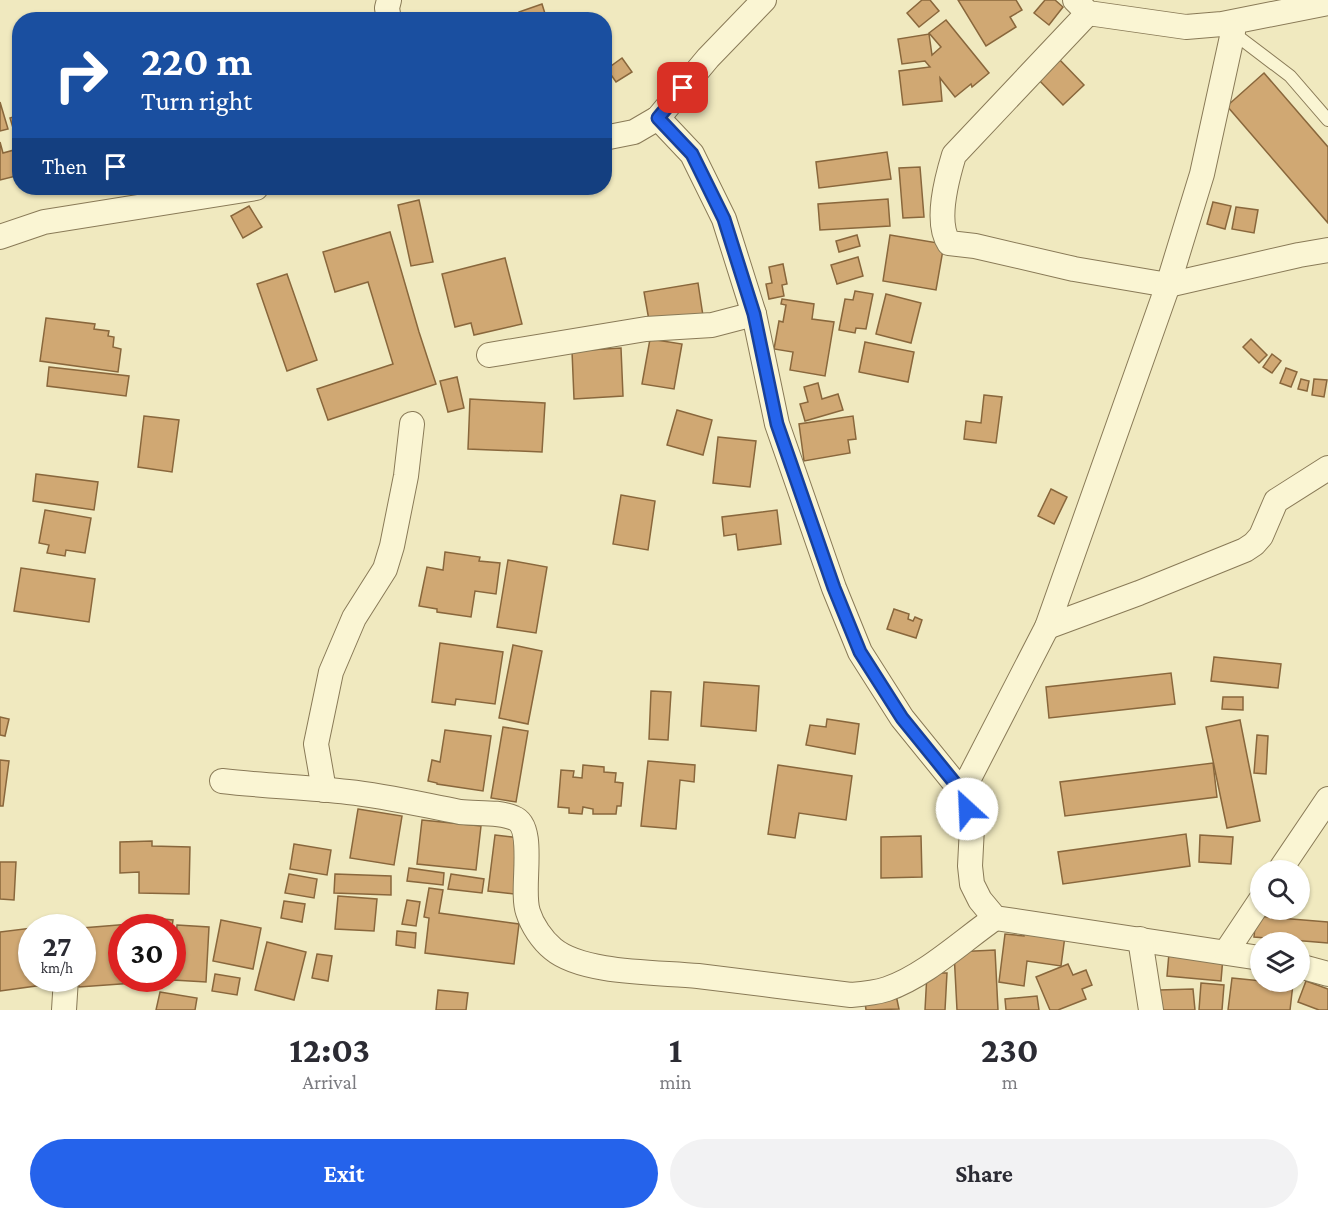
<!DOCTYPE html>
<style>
:root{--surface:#fff;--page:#f2f2f3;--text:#2b2b33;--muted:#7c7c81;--accent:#2563eb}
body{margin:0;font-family:"Crimson Pro",serif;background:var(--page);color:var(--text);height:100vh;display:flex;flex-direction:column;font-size:22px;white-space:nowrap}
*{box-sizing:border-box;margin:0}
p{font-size:20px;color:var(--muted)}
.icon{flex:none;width:33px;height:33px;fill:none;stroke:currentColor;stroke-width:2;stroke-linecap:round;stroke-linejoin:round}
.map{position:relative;height:1010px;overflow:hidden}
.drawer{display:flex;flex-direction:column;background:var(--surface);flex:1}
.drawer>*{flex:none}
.top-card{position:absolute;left:12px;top:12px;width:600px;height:183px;border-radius:24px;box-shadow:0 2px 4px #0004;background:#1a4fa0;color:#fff;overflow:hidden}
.controls{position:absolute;left:1250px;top:860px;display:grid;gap:12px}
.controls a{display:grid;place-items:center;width:60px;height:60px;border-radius:50%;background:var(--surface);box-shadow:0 2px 4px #0004;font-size:30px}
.speed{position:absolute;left:18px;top:914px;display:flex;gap:12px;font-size:30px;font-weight:700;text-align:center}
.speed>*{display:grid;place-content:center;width:78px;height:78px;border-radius:50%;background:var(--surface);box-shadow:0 2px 4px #0004;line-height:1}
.speed small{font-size:15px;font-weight:400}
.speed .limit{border:9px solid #d22;background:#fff;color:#111}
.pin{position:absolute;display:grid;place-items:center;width:51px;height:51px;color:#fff;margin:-26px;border-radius:12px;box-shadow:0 3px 9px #0006}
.me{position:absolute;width:66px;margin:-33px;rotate:335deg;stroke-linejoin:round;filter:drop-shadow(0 0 4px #0008)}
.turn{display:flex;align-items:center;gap:21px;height:126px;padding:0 30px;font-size:27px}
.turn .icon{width:78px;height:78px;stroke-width:2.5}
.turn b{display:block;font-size:42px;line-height:51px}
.then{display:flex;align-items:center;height:57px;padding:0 30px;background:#0003;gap:12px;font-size:22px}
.eta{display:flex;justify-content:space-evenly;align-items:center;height:102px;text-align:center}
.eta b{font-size:36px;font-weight:700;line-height:42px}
.cta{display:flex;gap:12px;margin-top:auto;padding:12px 30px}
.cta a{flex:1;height:69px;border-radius:36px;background:var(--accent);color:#fff;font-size:24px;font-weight:700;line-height:69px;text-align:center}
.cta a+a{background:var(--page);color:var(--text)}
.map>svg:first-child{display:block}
</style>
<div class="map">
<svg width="1328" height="1010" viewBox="0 0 1328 1010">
<rect width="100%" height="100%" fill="#f0e9bf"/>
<g fill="#d0a873" stroke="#89673c" stroke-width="1.5">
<polygon points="922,0 930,0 939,11 919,27 907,13"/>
<polygon points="958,0 1016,0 1022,10 1010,17 1016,27 986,46"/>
<polygon points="1045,0 1055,0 1063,7 1049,25 1034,13"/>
<polygon points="542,4 547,20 521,20 519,12"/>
<polygon points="488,14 489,20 462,20"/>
<polygon points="946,20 989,73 972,87 971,84 955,97 940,78 942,101 903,105 899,71 930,67 925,61 902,64 898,39 929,34 932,55 941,47 929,33"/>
<polygon points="1057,57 1084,85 1063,105 1036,77"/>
<polygon points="622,58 632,72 616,82 607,69"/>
<polygon points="1264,73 1328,147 1328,223 1227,106"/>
<polygon points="0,102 8,129 0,131"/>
<polygon points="20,115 20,151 10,118"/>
<polygon points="0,142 3,153 14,150 20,175 0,180"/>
<polygon points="887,152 891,179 819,188 816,162"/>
<polygon points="920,167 924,217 903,218 899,168"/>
<polygon points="888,199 890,226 820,230 818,204"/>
<polygon points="419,200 433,262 411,266 398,205"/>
<polygon points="1213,202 1231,206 1225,229 1207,224"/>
<polygon points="249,206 262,227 243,238 231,216"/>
<polygon points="1236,207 1258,210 1254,233 1232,229"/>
<polygon points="390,232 419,332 436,384 328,420 317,389 393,364 368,282 335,292 323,252"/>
<polygon points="857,235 860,246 839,252 836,241"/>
<polygon points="890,235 944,244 936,290 883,281"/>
<polygon points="858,257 863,276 837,284 831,265"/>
<polygon points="505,258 522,324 474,335 471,323 455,327 442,274"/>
<polygon points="783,264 787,284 782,285 784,296 769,299 766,284 772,283 769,267"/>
<polygon points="287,274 317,360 287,371 257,284"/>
<polygon points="698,283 703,316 650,326 644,292"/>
<polygon points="855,291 873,294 866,329 856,328 855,333 839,330 845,299 853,300"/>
<polygon points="886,294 921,303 911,343 876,334"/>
<polygon points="782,299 814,304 812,319 834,322 825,376 790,370 793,352 774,349 779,321 783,322 786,305 781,304"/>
<polygon points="46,318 95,324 94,329 109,331 108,336 114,337 113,347 121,349 118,372 40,361"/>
<polygon points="650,339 682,344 674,389 642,384"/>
<polygon points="1251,339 1267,355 1259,363 1243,347"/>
<polygon points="865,342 914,352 908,382 859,372"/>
<polygon points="621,348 623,396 574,399 572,351"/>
<polygon points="1272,354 1281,361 1272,373 1263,367"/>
<polygon points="49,367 129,376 126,396 47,386"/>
<polygon points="1286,368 1297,372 1291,387 1280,383"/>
<polygon points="457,377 464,408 448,412 440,381"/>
<polygon points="1301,379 1309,381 1307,391 1298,389"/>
<polygon points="1314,379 1327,380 1324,397 1312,395"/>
<polygon points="818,383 822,399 838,394 843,410 805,421 800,404 808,402 804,387"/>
<polygon points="984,395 1002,397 996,443 964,439 966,421 981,423"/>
<polygon points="470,399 545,403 542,452 468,449"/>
<polygon points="677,410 712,420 703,455 667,445"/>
<polygon points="144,416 179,420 172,472 138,467"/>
<polygon points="853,416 856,439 848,440 850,453 804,461 799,424"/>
<polygon points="718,437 756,441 750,487 713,483"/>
<polygon points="36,474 98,482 94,510 33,501"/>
<polygon points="1051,489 1067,497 1054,524 1038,516"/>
<polygon points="621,495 655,501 648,550 613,544"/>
<polygon points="45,510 91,518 85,553 66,550 65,556 47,553 49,545 39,543"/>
<polygon points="777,510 781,544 738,550 736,534 724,536 722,517"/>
<polygon points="445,552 480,557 479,561 500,563 496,594 475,591 471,617 437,612 437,609 419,606 427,567 443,570"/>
<polygon points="508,560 547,567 536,633 497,627"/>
<polygon points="21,568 95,579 89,622 14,611"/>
<polygon points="894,609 909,614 908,619 913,621 915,617 922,620 916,638 887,629"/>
<polygon points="440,643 503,652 495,704 456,699 455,705 432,702"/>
<polygon points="513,645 542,651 528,724 499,718"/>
<polygon points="1214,657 1281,664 1278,688 1211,681"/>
<polygon points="1171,673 1175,704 1049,718 1046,687"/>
<polygon points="704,682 759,686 756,731 701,726"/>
<polygon points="651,691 671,692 668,740 649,739"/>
<polygon points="1223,697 1243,697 1243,710 1222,709"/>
<polygon points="0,717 9,719 5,736 0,735"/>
<polygon points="827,719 859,724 855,754 806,745 810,725 826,727"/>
<polygon points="1240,720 1260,821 1227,828 1206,727"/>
<polygon points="503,727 528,731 516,802 491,798"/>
<polygon points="445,730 491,736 483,791 437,784 437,783 428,781 432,760 440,762"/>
<polygon points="1257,735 1268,736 1266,774 1254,773"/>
<polygon points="0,760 9,761 3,806 0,806"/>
<polygon points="648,761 695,765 694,782 680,780 676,829 641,826"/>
<polygon points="1213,763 1217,797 1065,816 1060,782"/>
<polygon points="583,765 604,767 604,772 616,773 615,782 623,783 621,806 617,806 616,814 593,814 593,809 583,807 582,814 569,813 569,808 558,807 561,770 574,771 573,777 582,778"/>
<polygon points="778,765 852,776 846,820 799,813 795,838 768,834"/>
<polygon points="358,809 402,816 394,865 350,858"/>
<polygon points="422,820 481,826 476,870 417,864"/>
<polygon points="1186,834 1190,866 1063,884 1058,852"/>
<polygon points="495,835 520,838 514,894 488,891"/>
<polygon points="1200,835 1233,837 1231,864 1199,862"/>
<polygon points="921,836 922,877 881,878 881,837"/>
<polygon points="152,841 152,846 190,847 189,894 139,893 139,872 120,873 120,842"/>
<polygon points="294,844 331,850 327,875 290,869"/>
<polygon points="0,862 16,862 14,900 0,899"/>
<polygon points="409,868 444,873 443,885 407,881"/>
<polygon points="289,874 317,879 314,898 285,893"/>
<polygon points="335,874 391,876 391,895 334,893"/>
<polygon points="451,874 484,879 482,893 448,889"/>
<polygon points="429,888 443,890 439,913 519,924 514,964 425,953 429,918 424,917"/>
<polygon points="338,896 377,899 374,931 335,929"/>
<polygon points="407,900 420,902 416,926 402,924"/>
<polygon points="284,901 305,904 302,922 281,918"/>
<polygon points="1256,916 1328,922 1328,943 1254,937"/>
<polygon points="142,917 173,920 172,927 141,927"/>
<polygon points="221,920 261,928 253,969 213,961"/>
<polygon points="130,924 130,927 122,927 122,978 134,978 134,983 79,987 78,978 82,978 82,928"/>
<polygon points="177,925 209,927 206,982 173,980"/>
<polygon points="32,928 32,978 42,978 43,985 0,991 0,932"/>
<polygon points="397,931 416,933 415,948 396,945"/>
<polygon points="1024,931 1065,936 1061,966 1027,961 1024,986 999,982 1005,934 1024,936"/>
<polygon points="267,942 306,952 294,1000 255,990"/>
<polygon points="995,950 998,1010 957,1010 954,952"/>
<polygon points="1169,953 1223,957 1221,981 1167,976"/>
<polygon points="317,954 332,956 328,981 312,978"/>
<polygon points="1068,964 1073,975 1086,970 1092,985 1082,989 1086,999 1058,1010 1050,1010 1036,977"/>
<polygon points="927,973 947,973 945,1010 925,1010"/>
<polygon points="215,974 240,978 237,995 212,991"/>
<polygon points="1232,978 1293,984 1290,1010 1228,1010"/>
<polygon points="1306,981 1328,989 1328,1010 1319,1010 1298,1002"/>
<polygon points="1201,983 1224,985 1222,1010 1199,1010"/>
<polygon points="1193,989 1195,1010 1160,1010 1159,990"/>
<polygon points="438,990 468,993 466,1010 436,1010"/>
<polygon points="160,992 197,998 195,1010 156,1010"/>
<polygon points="896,995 899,1009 866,1010 865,1002"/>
<polygon points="1037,996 1039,1010 1006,1010 1005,999"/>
</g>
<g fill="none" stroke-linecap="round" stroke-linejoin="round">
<g stroke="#897a57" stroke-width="14">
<polyline id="lane" points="1232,32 1290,76 1328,120"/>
</g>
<g stroke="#897a57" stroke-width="26">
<g id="street">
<polyline points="389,0 387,8 389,20"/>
<polyline points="1075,0 1088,13 1186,27 1222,24 1328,3"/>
<path d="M1088,13L954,155C947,178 935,222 949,243L975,246L1074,269L1168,285L1299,255L1328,250"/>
<polyline points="658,118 692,154 724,219 754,314 777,424 834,588 860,652 902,718 962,792 972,827 970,866 972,884 980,900 995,918 1260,958"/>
<polyline points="604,138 634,132 658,118 708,58 764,0"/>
<polyline points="0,237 44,222 256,188"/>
<polyline points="489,355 646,329 712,325 754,314"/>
<polyline points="1047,627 1139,593 1245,550 1254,544 1261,536 1276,501 1328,468"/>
<path d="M222,781C264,786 306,787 348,792C386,796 423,805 460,812C477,814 498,811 514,818C537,827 520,889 528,912C532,925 542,940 553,949C583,974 658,972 698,976C749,982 800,989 851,995C863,994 875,993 887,989C925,976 962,941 995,918"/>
<polyline points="324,790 316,744 331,672 354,618 385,569 392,546 406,476 412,424"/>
<polyline points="962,792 1047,627 1168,285 1202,174 1233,32"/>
<polyline points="1280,870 1328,799"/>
<polyline points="1140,939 1151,1010"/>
<polyline points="1226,952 1260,901"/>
<polyline points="1299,966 1328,974"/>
<polyline points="64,1010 66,978"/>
</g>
</g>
<use href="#lane" stroke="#faf5d3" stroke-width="12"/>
<use href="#street" stroke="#faf5d3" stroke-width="24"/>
</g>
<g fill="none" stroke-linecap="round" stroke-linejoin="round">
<g stroke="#184099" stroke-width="15">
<polyline id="route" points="683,88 658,118 692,154 724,219 754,314 777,424 834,588 860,652 902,718 962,792 967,809"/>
</g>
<use href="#route" stroke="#2563eb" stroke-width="10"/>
</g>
</svg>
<div class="controls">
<a><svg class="icon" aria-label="search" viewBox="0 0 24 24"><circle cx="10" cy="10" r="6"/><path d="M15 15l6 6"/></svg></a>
<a><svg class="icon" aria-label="layers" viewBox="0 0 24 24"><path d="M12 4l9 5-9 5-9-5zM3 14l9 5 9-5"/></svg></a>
</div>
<div class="speed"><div>27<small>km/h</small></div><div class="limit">30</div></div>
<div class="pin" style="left:683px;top:88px;background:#d93025"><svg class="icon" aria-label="arrive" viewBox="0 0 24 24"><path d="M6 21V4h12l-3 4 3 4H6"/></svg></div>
<svg class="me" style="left:967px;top:809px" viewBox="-20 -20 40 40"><circle r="19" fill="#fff"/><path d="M0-13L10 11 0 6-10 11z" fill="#2563eb"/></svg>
<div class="top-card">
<div class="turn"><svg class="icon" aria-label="right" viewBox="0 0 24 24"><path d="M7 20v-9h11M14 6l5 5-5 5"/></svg><div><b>220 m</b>Turn right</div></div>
<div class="then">Then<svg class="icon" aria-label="arrive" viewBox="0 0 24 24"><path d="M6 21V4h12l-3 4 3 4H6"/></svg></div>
</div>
</div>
<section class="drawer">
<div class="eta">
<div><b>12:03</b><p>Arrival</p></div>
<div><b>1</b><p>min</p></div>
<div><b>230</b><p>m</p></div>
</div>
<div class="cta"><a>Exit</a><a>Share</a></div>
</section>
